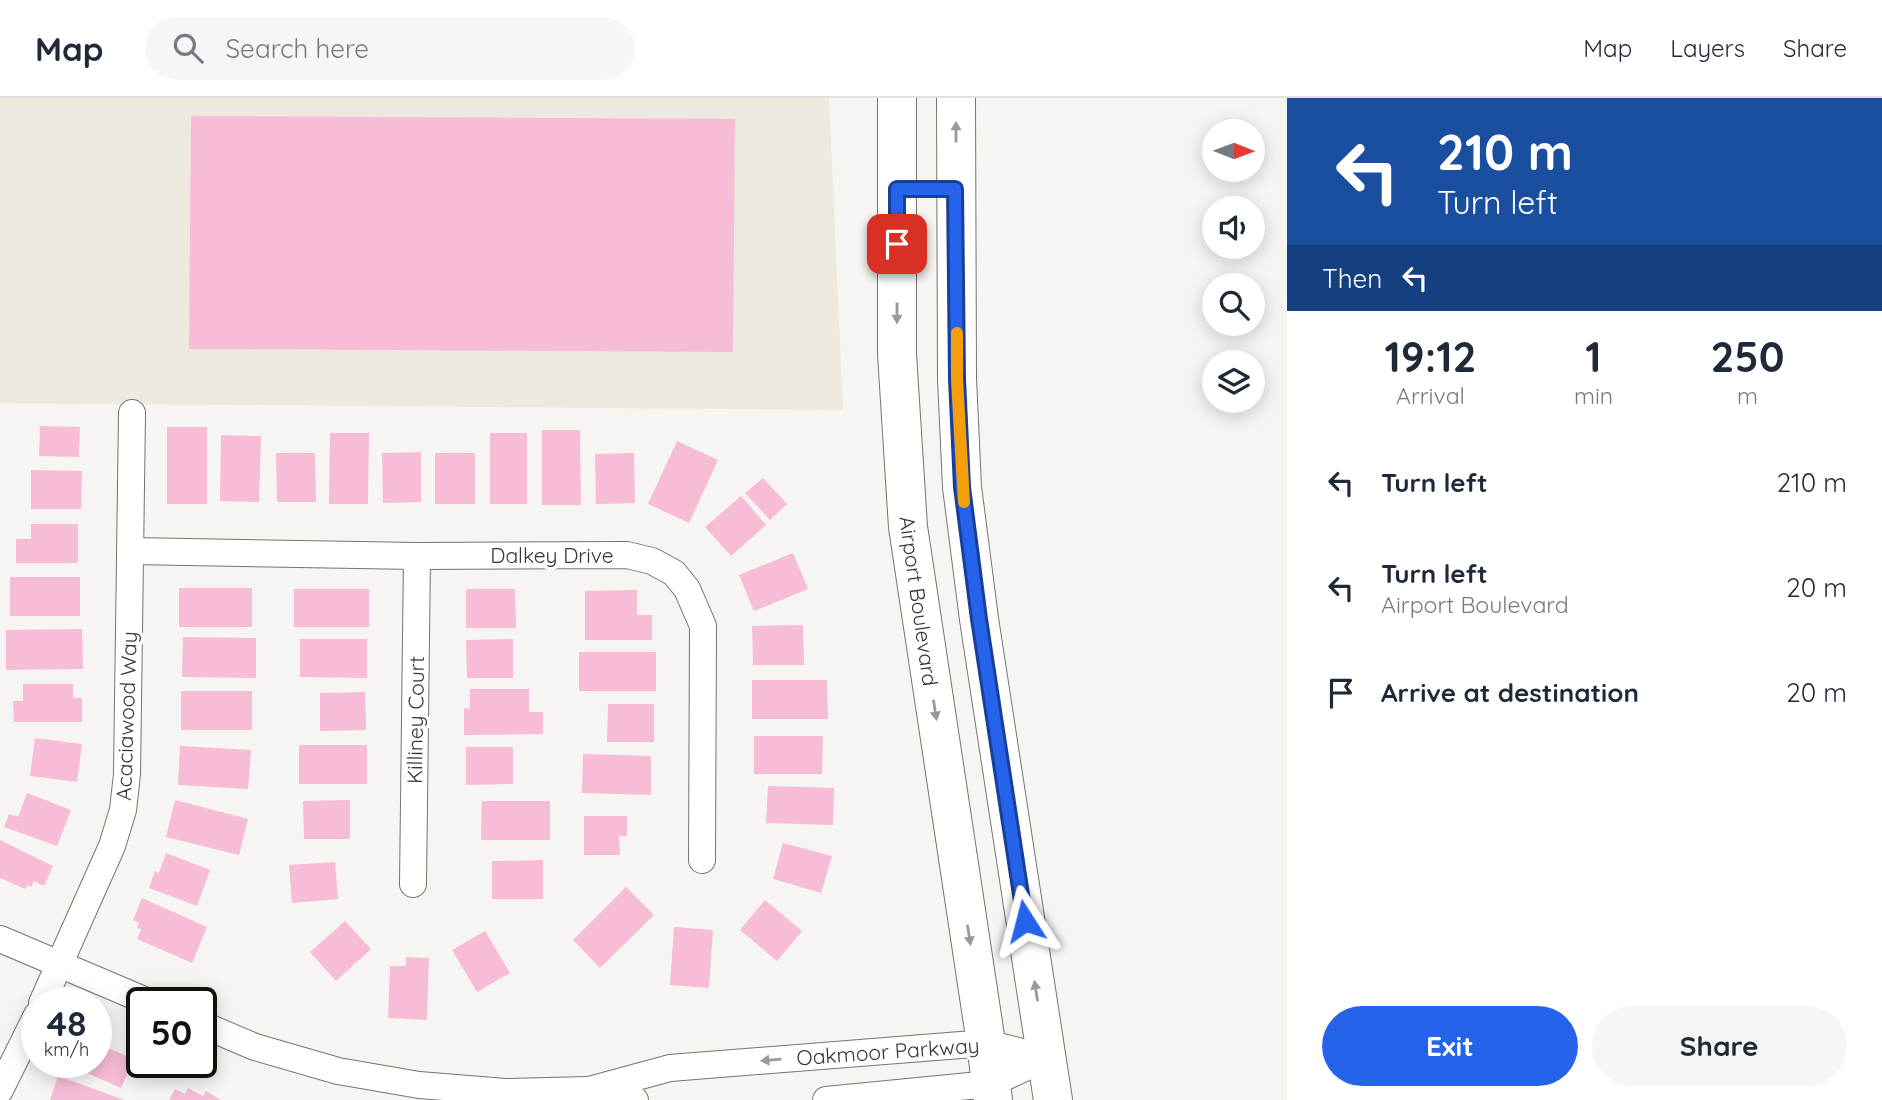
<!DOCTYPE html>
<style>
:root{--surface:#fff;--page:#f6f6f7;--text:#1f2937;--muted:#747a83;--line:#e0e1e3;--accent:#2563eb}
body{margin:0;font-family:Quicksand,sans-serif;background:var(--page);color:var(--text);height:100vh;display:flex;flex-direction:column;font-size:26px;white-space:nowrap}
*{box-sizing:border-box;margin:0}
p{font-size:23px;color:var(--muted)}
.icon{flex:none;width:38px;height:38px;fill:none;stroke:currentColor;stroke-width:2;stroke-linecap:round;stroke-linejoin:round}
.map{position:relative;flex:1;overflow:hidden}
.side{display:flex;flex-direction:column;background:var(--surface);width:595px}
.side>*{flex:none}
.guide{background:#1a4fa0;color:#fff;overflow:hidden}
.needle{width:46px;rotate:91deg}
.controls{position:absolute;left:1202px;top:21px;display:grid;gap:14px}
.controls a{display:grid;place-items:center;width:63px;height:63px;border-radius:50%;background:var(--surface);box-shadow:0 4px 18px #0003;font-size:35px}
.speed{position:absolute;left:21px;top:889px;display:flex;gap:14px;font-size:35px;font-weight:700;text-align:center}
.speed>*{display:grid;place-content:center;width:91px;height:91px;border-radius:50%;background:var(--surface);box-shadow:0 4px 18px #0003;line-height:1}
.speed small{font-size:18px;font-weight:400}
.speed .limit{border:4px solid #111;border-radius:10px;background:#fff;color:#111}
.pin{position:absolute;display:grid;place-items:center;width:60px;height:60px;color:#fff;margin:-30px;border-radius:14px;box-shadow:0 4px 10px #0006}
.me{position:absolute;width:77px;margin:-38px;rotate:351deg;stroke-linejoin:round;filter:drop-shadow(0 0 5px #0008)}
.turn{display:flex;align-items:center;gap:24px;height:147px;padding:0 35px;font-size:32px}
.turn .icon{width:91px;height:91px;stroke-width:2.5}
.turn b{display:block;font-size:49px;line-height:60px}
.then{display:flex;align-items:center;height:66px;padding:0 35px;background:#0003;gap:14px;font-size:26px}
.eta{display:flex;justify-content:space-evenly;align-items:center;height:119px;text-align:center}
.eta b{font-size:42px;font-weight:700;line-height:49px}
.button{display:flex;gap:14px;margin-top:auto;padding:14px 35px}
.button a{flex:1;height:80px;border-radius:42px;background:var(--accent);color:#fff;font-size:28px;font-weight:700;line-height:80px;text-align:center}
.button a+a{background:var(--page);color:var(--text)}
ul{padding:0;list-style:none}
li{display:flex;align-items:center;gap:21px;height:105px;padding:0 35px}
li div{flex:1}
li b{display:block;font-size:26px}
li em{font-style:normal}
header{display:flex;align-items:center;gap:42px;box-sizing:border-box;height:98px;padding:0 35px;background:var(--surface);border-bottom:2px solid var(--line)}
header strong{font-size:33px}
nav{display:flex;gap:38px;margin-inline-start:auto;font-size:24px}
.search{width:490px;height:63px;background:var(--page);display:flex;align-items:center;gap:18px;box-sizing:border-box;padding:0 24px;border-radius:38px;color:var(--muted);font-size:26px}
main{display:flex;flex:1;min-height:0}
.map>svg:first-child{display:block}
</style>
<header>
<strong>Map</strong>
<div class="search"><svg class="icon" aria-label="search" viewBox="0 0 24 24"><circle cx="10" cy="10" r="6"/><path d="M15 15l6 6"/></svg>Search here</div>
<nav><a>Map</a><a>Layers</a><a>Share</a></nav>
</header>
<main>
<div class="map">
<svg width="1287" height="1002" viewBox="0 0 1287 1002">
<rect width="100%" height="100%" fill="#f7f5f1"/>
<polygon fill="#eee9de" points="0,0 829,0 843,312 0,305"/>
<g fill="#f7bcd6">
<polygon points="191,18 735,21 733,254 189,251"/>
<polygon points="40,328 80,329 79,359 39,358"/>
<rect x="167" y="329" width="40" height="77"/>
<polygon points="542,332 580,332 581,407 542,407"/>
<polygon points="330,335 369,335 368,406 329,406"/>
<rect x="490" y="335" width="37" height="71"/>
<polygon points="221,337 261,338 259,404 220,403"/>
<polygon points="677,343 718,362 689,425 648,406"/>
<polygon points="421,354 421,404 383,405 382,355"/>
<polygon points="276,355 315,355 316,404 277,404"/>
<rect x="435" y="355" width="40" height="51"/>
<polygon points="634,355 635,405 596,406 595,356"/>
<polygon points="31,372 82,373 81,411 31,411"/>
<polygon points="763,380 787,406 770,422 745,395"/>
<polygon points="741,398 766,427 731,458 705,429"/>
<polygon points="31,426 78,426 78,465 16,465 16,441 31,441"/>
<polygon points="793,455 808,491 754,513 739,477"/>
<rect x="10" y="479" width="70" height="39"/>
<rect x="179" y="490" width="73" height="39"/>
<rect x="294" y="491" width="75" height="38"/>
<polygon points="466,491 515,491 516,530 466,530"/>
<polygon points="637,492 637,517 652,517 652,542 585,542 585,493"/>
<polygon points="803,527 804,567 753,567 752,528"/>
<polygon points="82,531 83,571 6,572 6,532"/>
<polygon points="183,539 256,540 256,580 182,579"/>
<polygon points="300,541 367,541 367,580 300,579"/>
<polygon points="513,541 513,580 467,580 466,542"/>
<rect x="579" y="554" width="77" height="39"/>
<polygon points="752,582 827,582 828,621 752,621"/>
<polygon points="23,586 73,586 73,600 82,600 82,624 14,624 13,603 23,603"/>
<polygon points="470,591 529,591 529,614 543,614 543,636 464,637 464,610 470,611"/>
<rect x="181" y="593" width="71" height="39"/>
<polygon points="365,594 366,632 320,633 320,595"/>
<polygon points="608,606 654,606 654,644 607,644"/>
<polygon points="754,638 823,638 822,676 754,676"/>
<polygon points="35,640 82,646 77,684 30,678"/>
<rect x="299" y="647" width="68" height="39"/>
<polygon points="180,648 251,652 248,691 178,687"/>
<polygon points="466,649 513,649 513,686 466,687"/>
<polygon points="583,656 651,658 651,697 582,695"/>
<polygon points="768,688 834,690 833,727 766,725"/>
<polygon points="27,695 71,712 57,748 4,729 9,716 18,719"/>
<polygon points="175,702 248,721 239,757 166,739"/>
<polygon points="350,702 350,741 304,741 303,703"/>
<polygon points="482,703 550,703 550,742 481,742"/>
<polygon points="584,718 627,718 627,738 619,738 620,757 584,757"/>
<polygon points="0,742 53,768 44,788 34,783 31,789 27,787 25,791 0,780"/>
<polygon points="783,745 832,758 821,795 773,781"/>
<polygon points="166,755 210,772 197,808 149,790 155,773 159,775"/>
<polygon points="543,762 543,801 492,801 492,763"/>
<polygon points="335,764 338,801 292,805 289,767"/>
<polygon points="626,789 654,817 600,870 573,842"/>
<polygon points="142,800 207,829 192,865 137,841 141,831 137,830 139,825 133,822"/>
<polygon points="765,802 802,833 777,863 740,832"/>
<polygon points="345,823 371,851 336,883 310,854"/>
<polygon points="674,829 713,832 709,890 670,887"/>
<polygon points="485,833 510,875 477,894 452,852"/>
<polygon points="406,859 429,860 427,922 388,920 390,868 406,868"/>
<polygon points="96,945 134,961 121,990 67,966 67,964 96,964"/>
<polygon points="58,978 124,1002 50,1002"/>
<polygon points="188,990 203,998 206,993 221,1002 169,1002 175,991 185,996"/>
</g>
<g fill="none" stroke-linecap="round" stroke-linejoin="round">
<g stroke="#767471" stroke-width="28">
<g id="minor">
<polyline points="131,453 417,458 627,457 652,463 674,475 687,491 703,528 702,762"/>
<polyline points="413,786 417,458"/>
<polyline points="0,841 151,905"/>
<polyline points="42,905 112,748 123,712 127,676 132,315"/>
<polyline points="201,926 255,949 338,973 419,987 505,994 589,992 635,1002"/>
<polyline points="0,992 37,917"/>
<polyline points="589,992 670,970 986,945 1046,960"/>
<polyline points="826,1002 990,986 1046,960"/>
</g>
</g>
<g stroke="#767471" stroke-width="40">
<g id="secondary">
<polyline points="897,0 897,256 908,429 986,945 993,1002"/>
<polyline points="956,0 957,281 962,389 979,521 1053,1002"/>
</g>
</g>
<use href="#minor" stroke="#fff" stroke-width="26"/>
<use href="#secondary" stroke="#fff" stroke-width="38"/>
</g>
<defs><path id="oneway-solid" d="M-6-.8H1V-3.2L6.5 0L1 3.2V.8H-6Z" transform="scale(1.75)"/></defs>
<g fill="#9b9a9a">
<use href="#oneway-solid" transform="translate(956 34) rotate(-90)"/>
<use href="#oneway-solid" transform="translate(897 215) rotate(90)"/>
<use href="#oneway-solid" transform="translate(935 612) rotate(81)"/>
<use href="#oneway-solid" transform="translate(969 837) rotate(81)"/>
<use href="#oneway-solid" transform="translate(1036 893) rotate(-99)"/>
<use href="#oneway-solid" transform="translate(771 962) rotate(175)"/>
</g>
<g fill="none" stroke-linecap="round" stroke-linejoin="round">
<g stroke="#184099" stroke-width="18">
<polyline id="route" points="897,146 897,91 955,91 957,281 962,389 979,521 1025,823"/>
</g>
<use href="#route" stroke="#2563eb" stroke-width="12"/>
<polyline stroke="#f59e0b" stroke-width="12" points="957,235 957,281 964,404"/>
</g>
<g text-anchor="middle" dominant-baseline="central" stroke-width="7" stroke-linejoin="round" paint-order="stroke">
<g font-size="21" fill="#373635" stroke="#fff">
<text x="552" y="457">Dalkey Drive</text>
<text transform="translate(919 503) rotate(82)">Airport Boulevard</text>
<text transform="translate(126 618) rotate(-88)">Acaciawood Way</text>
<text transform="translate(415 622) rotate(-89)">Killiney Court</text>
<text transform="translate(888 953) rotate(-4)">Oakmoor Parkway</text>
</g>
</g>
</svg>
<div class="controls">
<a><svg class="needle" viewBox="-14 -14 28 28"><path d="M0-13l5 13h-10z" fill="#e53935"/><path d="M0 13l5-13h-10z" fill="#747a83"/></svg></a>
<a><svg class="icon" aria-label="sound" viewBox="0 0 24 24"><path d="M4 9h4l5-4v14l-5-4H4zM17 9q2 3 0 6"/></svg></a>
<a><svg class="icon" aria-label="search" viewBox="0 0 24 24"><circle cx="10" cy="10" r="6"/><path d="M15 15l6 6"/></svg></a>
<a><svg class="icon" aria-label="layers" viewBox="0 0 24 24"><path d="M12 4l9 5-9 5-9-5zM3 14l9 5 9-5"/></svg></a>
</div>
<div class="speed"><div>48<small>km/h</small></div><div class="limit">50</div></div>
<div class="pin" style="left:897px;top:146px;background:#d93025"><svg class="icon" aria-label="arrive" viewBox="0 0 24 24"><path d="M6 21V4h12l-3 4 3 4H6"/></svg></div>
<svg class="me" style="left:1025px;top:823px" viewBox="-20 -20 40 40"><path d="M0-17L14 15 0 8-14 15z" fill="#2563eb" stroke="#fff" stroke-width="4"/></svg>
</div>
<section class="side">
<div class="guide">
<div class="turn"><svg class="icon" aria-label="left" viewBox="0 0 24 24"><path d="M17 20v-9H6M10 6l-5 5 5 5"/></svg><div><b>210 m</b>Turn left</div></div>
<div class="then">Then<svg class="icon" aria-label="left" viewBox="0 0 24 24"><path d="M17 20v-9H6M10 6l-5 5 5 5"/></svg></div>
</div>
<div class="eta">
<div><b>19:12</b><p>Arrival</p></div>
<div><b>1</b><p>min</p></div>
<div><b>250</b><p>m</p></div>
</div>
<ul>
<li><svg class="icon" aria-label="left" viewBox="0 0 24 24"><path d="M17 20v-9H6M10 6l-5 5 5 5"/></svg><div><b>Turn left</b></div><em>210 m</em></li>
<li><svg class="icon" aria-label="left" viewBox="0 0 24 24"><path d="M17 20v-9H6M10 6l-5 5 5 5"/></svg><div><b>Turn left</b><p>Airport Boulevard</p></div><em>20 m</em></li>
<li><svg class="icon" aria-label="arrive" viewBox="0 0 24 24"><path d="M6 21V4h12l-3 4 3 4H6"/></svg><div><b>Arrive at destination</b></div><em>20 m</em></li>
</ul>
<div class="button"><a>Exit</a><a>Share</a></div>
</section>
</main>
